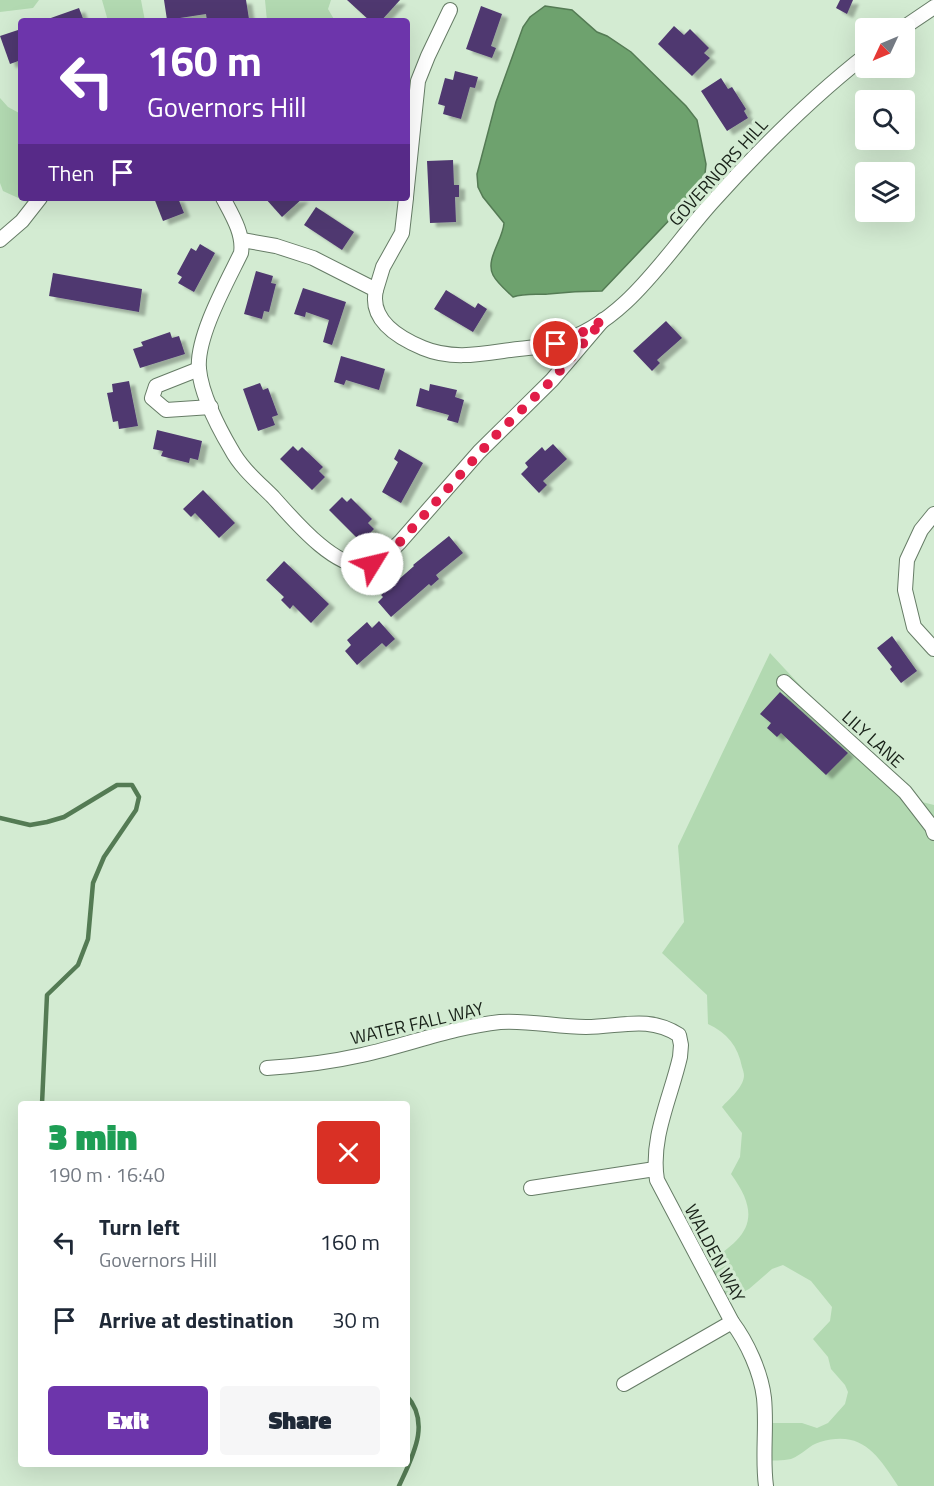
<!DOCTYPE html>
<meta charset="utf-8">
<style>
:root{--surface:#fff;--page:#f6f6f7;--text:#1f2937;--muted:#747a83;--accent:#6d35ab}
body{margin:0;font-family:"Titillium Web",sans-serif;background:var(--page);color:var(--text);height:100vh;display:flex;flex-direction:column;font-size:22px;white-space:nowrap}
*{box-sizing:border-box;margin:0}
p{font-size:20px;color:var(--muted)}
.icon{flex:none;width:33px;height:33px;fill:none;stroke:currentColor;stroke-width:2;stroke-linecap:round;stroke-linejoin:round}
.map{position:relative;flex:1;overflow:hidden}
.drawer{position:absolute;left:18px;top:1101px;width:392px;height:366px;display:flex;flex-direction:column;background:var(--surface);border-radius:6px;box-shadow:0 6px 24px #0002}
.drawer>*{flex:none}
.banner{position:absolute;left:18px;top:18px;width:392px;height:183px;border-radius:6px;box-shadow:0 6px 24px #0002;background:#6d35ab;color:#fff;overflow:hidden}
.needle{width:39px;rotate:226deg}
.tools{position:absolute;left:855px;top:18px;display:grid;gap:12px}
.tools a{display:grid;place-items:center;width:60px;height:60px;border-radius:6px;background:var(--surface);box-shadow:0 6px 24px #0002;font-size:30px}
.pin{position:absolute;display:grid;place-items:center;width:51px;height:51px;color:#fff;margin:-26px;border:3px solid #fff;border-radius:50%;box-shadow:0 2px 6px #0007}
.me{position:absolute;width:66px;margin:-33px;rotate:54deg;stroke-linejoin:round;filter:drop-shadow(0 0 4px #0008)}
.turn{display:flex;align-items:center;gap:21px;height:126px;padding:0 30px;font-size:27px}
.turn .icon{width:78px;height:78px;stroke-width:2.5}
.turn b{display:block;font-size:42px;line-height:51px}
.then{display:flex;align-items:center;height:57px;padding:0 30px;background:#0003;gap:12px;font-size:22px}
.round{display:grid;place-items:center;flex:none;width:63px;height:63px;border-radius:6px;background:var(--page)}
.headline{display:flex;align-items:center;justify-content:space-between;height:102px;padding:0 30px}
h1{font-size:36px;font-weight:800;line-height:45px;color:#1e9e55}
.button{display:flex;gap:12px;margin-top:auto;padding:12px 30px}
.button a{flex:1;height:69px;border-radius:6px;background:var(--accent);color:#fff;font-size:24px;font-weight:800;line-height:69px;text-align:center}
.button a+a{background:var(--page);color:var(--text)}
ul{padding:0;list-style:none}
li{display:flex;align-items:center;gap:18px;height:78px;padding:0 30px}
li div{flex:1}
li b{display:block;font-size:22px}
li em{font-style:normal}
.map>svg:first-child{display:block}
</style>
<div class="map">
<svg width="934" height="1486" viewBox="0 0 934 1486">
<defs>
<filter id="shadow"><feDropShadow dx="6" dy="4" stdDeviation="1.5" flood-color="#0004"/></filter>
</defs>
<rect width="100%" height="100%" fill="#d3ebd2"/>
<g fill="#b2d9b1">
<polygon points="0,0 39,0 33,8 0,12"/>
<polygon points="102,0 141,0 145,21 108,21"/>
<polygon points="265,0 331,0 328,9 335,21 267,21"/>
<polygon points="0,98 8,107 21,114 21,198 28,198 27,202 3,191 0,183"/>
<path d="M770,653L882,773L914,800L934,805V1486H898C877,1454 862,1430 820,1442C809,1445 802,1455 791,1459C783,1461 772,1460 763,1461L764,1423H802L817,1428L828,1423L845,1404L848,1392L845,1385L831,1369L828,1357L813,1339L830,1321L832,1307L811,1281L783,1265L772,1269L749,1289L722,1303L705,1264C747,1238 764,1219 731,1174L740,1157L742,1133L722,1107C729,1099 743,1088 744,1076C744,1073 743,1070 742,1067C738,1046 727,1033 708,1024L707,995L662,953L684,922L678,846Z"/>
</g>
<path fill="#6ea26e" stroke="#547b54" stroke-width="1.5" d="M545,6L572,10L597,32L607,36L631,52L686,106L697,120L706,164L705,174L694,194L602,291C583,291 566,292 548,294C536,295 525,293 513,297C507,291 497,283 493,275C485,259 503,240 504,223L483,197L478,187L477,174L496,102L523,27L530,17Z"/>
<g fill="none" stroke-linecap="round" stroke-linejoin="round">
<g stroke="#547b54" stroke-width="4.5">
<polyline points="0,818 30,825 47,822 64,817 117,785 132,785 139,797 136,810 104,857 93,883 88,939 78,965 47,995 42,1104"/>
<path d="M399,1486C412,1457 432,1423 406,1395"/>
</g>
</g>
<g fill="#4f386f" filter="url(#shadow)">
<polygon points="164,0 246,0 249,19 207,21 206,14 167,20"/>
<polygon points="347,0 400,0 381,21 370,21"/>
<polygon points="840,0 853,0 847,14 836,8"/>
<polygon points="481,6 502,14 491,46 496,48 492,58 466,49"/>
<polygon points="79,8 84,21 49,21 48,19"/>
<polygon points="674,26 684,35 690,29 709,48 704,53 710,58 692,76 658,44"/>
<polygon points="21,29 21,60 10,64 0,36"/>
<polygon points="455,71 478,77 475,88 470,87 461,119 443,114 445,106 438,104 445,78 453,80"/>
<polygon points="721,78 728,89 732,87 746,109 744,111 748,118 727,131 701,91"/>
<polygon points="453,160 454,185 459,185 459,197 455,197 456,222 430,223 427,161"/>
<polygon points="154,198 178,198 184,213 163,221"/>
<polygon points="265,198 303,198 282,217"/>
<polygon points="316,207 354,232 342,250 304,225"/>
<polygon points="200,244 215,253 194,292 178,283 182,277 177,274 191,248 196,251"/>
<polygon points="256,271 273,276 271,283 276,284 269,312 264,311 262,319 244,314"/>
<polygon points="53,273 142,289 139,312 49,296"/>
<polygon points="303,288 346,302 332,345 323,342 329,320 306,312 305,317 294,314"/>
<polygon points="446,290 475,308 478,303 487,309 473,332 434,309"/>
<polygon points="666,321 682,338 657,360 660,363 652,371 633,351"/>
<polygon points="170,332 172,338 179,336 185,354 140,368 133,349 143,346 141,342"/>
<polygon points="341,356 385,369 379,390 346,380 344,385 334,382"/>
<polygon points="129,381 138,426 119,429 118,421 113,422 107,393 113,392 112,384"/>
<polygon points="260,383 263,390 268,388 278,415 272,417 275,425 258,431 243,389"/>
<polygon points="430,384 457,390 455,397 464,400 458,423 447,420 449,415 416,406 420,388 429,391"/>
<polygon points="157,430 202,441 198,460 190,458 189,463 161,456 163,451 153,449"/>
<polygon points="553,444 567,459 543,481 547,485 539,493 521,474 528,467 525,463 542,447 545,451"/>
<polygon points="293,446 298,451 302,447 323,467 319,471 325,477 312,490 280,459"/>
<polygon points="399,449 423,463 401,503 382,492 398,462 394,459"/>
<polygon points="203,490 235,523 219,538 195,513 191,517 183,509"/>
<polygon points="342,497 347,502 351,498 372,519 368,523 374,529 361,542 329,510"/>
<polygon points="449,536 463,553 436,575 439,579 431,586 429,584 391,617 378,602 383,597 381,595 414,566 413,565"/>
<polygon points="284,561 329,604 311,623 293,605 290,609 281,600 284,597 266,580"/>
<polygon points="379,621 395,639 386,647 382,643 357,665 345,651 351,645 347,640 367,622 372,628"/>
<polygon points="892,636 917,671 901,683 890,669 892,667 877,648"/>
<polygon points="780,692 848,753 826,775 781,733 777,737 767,728 771,723 760,714"/>
</g>
<g fill="none" stroke-linecap="round" stroke-linejoin="round">
<g stroke="#667c66" stroke-width="16">
<g id="street">
<polyline points="903,28 934,7"/>
<polyline points="406,197 418,81 428,56 450,10"/>
<path d="M223,198C232,215 244,234 241,253C227,282 196,337 199,369C201,393 218,427 231,449C241,468 258,482 273,497C292,518 335,570 366,565C379,563 391,551 400,542L479,452L552,380L603,320"/>
<polyline points="0,240 22,221 40,198"/>
<path d="M242,240L276,246L313,258L376,290C369,320 399,338 423,348C449,359 476,355 503,351C521,348 540,348 557,343C628,323 668,250 715,199C762,147 811,98 866,55"/>
<polyline points="376,290 383,267 402,233 406,198"/>
<polyline points="199,369 156,386 152,398 166,410 211,407"/>
<polyline points="934,514 921,530 907,560 905,590 914,627 934,649"/>
<polyline points="784,682 905,792 932,827 934,833"/>
<path d="M267,1068C299,1066 331,1062 362,1055C408,1045 453,1027 500,1022C529,1020 557,1027 586,1027C620,1027 648,1015 679,1035L681,1045L680,1057C671,1097 650,1138 657,1180L732,1322C747,1342 761,1372 764,1398C767,1427 762,1457 766,1486"/>
<polyline points="531,1188 655,1169"/>
<polyline points="624,1384 732,1322"/>
</g>
</g>
<use href="#street" stroke="#fff" stroke-width="14"/>
</g>
<g fill="none" stroke-linecap="round" stroke-linejoin="round">
<polyline stroke="#e11d48" stroke-width="10" stroke-dasharray="0 18" points="372,564 388,553 400,542 494,437 552,380 603,320 578,335 556,344"/>
</g>
<g text-anchor="middle" dominant-baseline="central" stroke-width="6" stroke-linejoin="round" paint-order="stroke">
<g font-size="18" fill="#182118" stroke="#d3ebd2">
<text transform="translate(718 172) rotate(-48)">GOVERNORS HILL</text>
<text transform="translate(873 739) rotate(42)">LILY LANE</text>
<text transform="translate(417 1023) rotate(-13)">WATER FALL WAY</text>
<text transform="translate(715 1253) rotate(62)">WALDEN WAY</text>
</g>
</g>
</svg>
<div class="tools">
<a><svg class="needle" viewBox="-14 -14 28 28"><path d="M0-13l5 13h-10z" fill="#e53935"/><path d="M0 13l5-13h-10z" fill="#747a83"/></svg></a>
<a><svg class="icon" aria-label="search" viewBox="0 0 24 24"><circle cx="10" cy="10" r="6"/><path d="M15 15l6 6"/></svg></a>
<a><svg class="icon" aria-label="layers" viewBox="0 0 24 24"><path d="M12 4l9 5-9 5-9-5zM3 14l9 5 9-5"/></svg></a>
</div>
<div class="pin" style="left:556px;top:344px;background:#d93025"><svg class="icon" aria-label="arrive" viewBox="0 0 24 24"><path d="M6 21V4h12l-3 4 3 4H6"/></svg></div>
<svg class="me" style="left:372px;top:564px" viewBox="-20 -20 40 40"><circle r="19" fill="#fff"/><path d="M0-13L10 11 0 6-10 11z" fill="#e11d48"/></svg>
<div class="banner">
<div class="turn"><svg class="icon" aria-label="left" viewBox="0 0 24 24"><path d="M17 20v-9H6M10 6l-5 5 5 5"/></svg><div><b>160 m</b>Governors Hill</div></div>
<div class="then">Then<svg class="icon" aria-label="arrive" viewBox="0 0 24 24"><path d="M6 21V4h12l-3 4 3 4H6"/></svg></div>
</div>
<section class="drawer">
<div class="headline"><div><h1>3 min</h1><p>190 m · 16:40</p></div><a class="round" style="background:#d93025;color:#fff"><svg class="icon" aria-label="close" viewBox="0 0 24 24"><path d="M6 6l12 12M18 6L6 18"/></svg></a></div>
<ul>
<li><svg class="icon" aria-label="left" viewBox="0 0 24 24"><path d="M17 20v-9H6M10 6l-5 5 5 5"/></svg><div><b>Turn left</b><p>Governors Hill</p></div><em>160 m</em></li>
<li><svg class="icon" aria-label="arrive" viewBox="0 0 24 24"><path d="M6 21V4h12l-3 4 3 4H6"/></svg><div><b>Arrive at destination</b></div><em>30 m</em></li>
</ul>
<div class="button"><a>Exit</a><a>Share</a></div>
</section>
</div>
